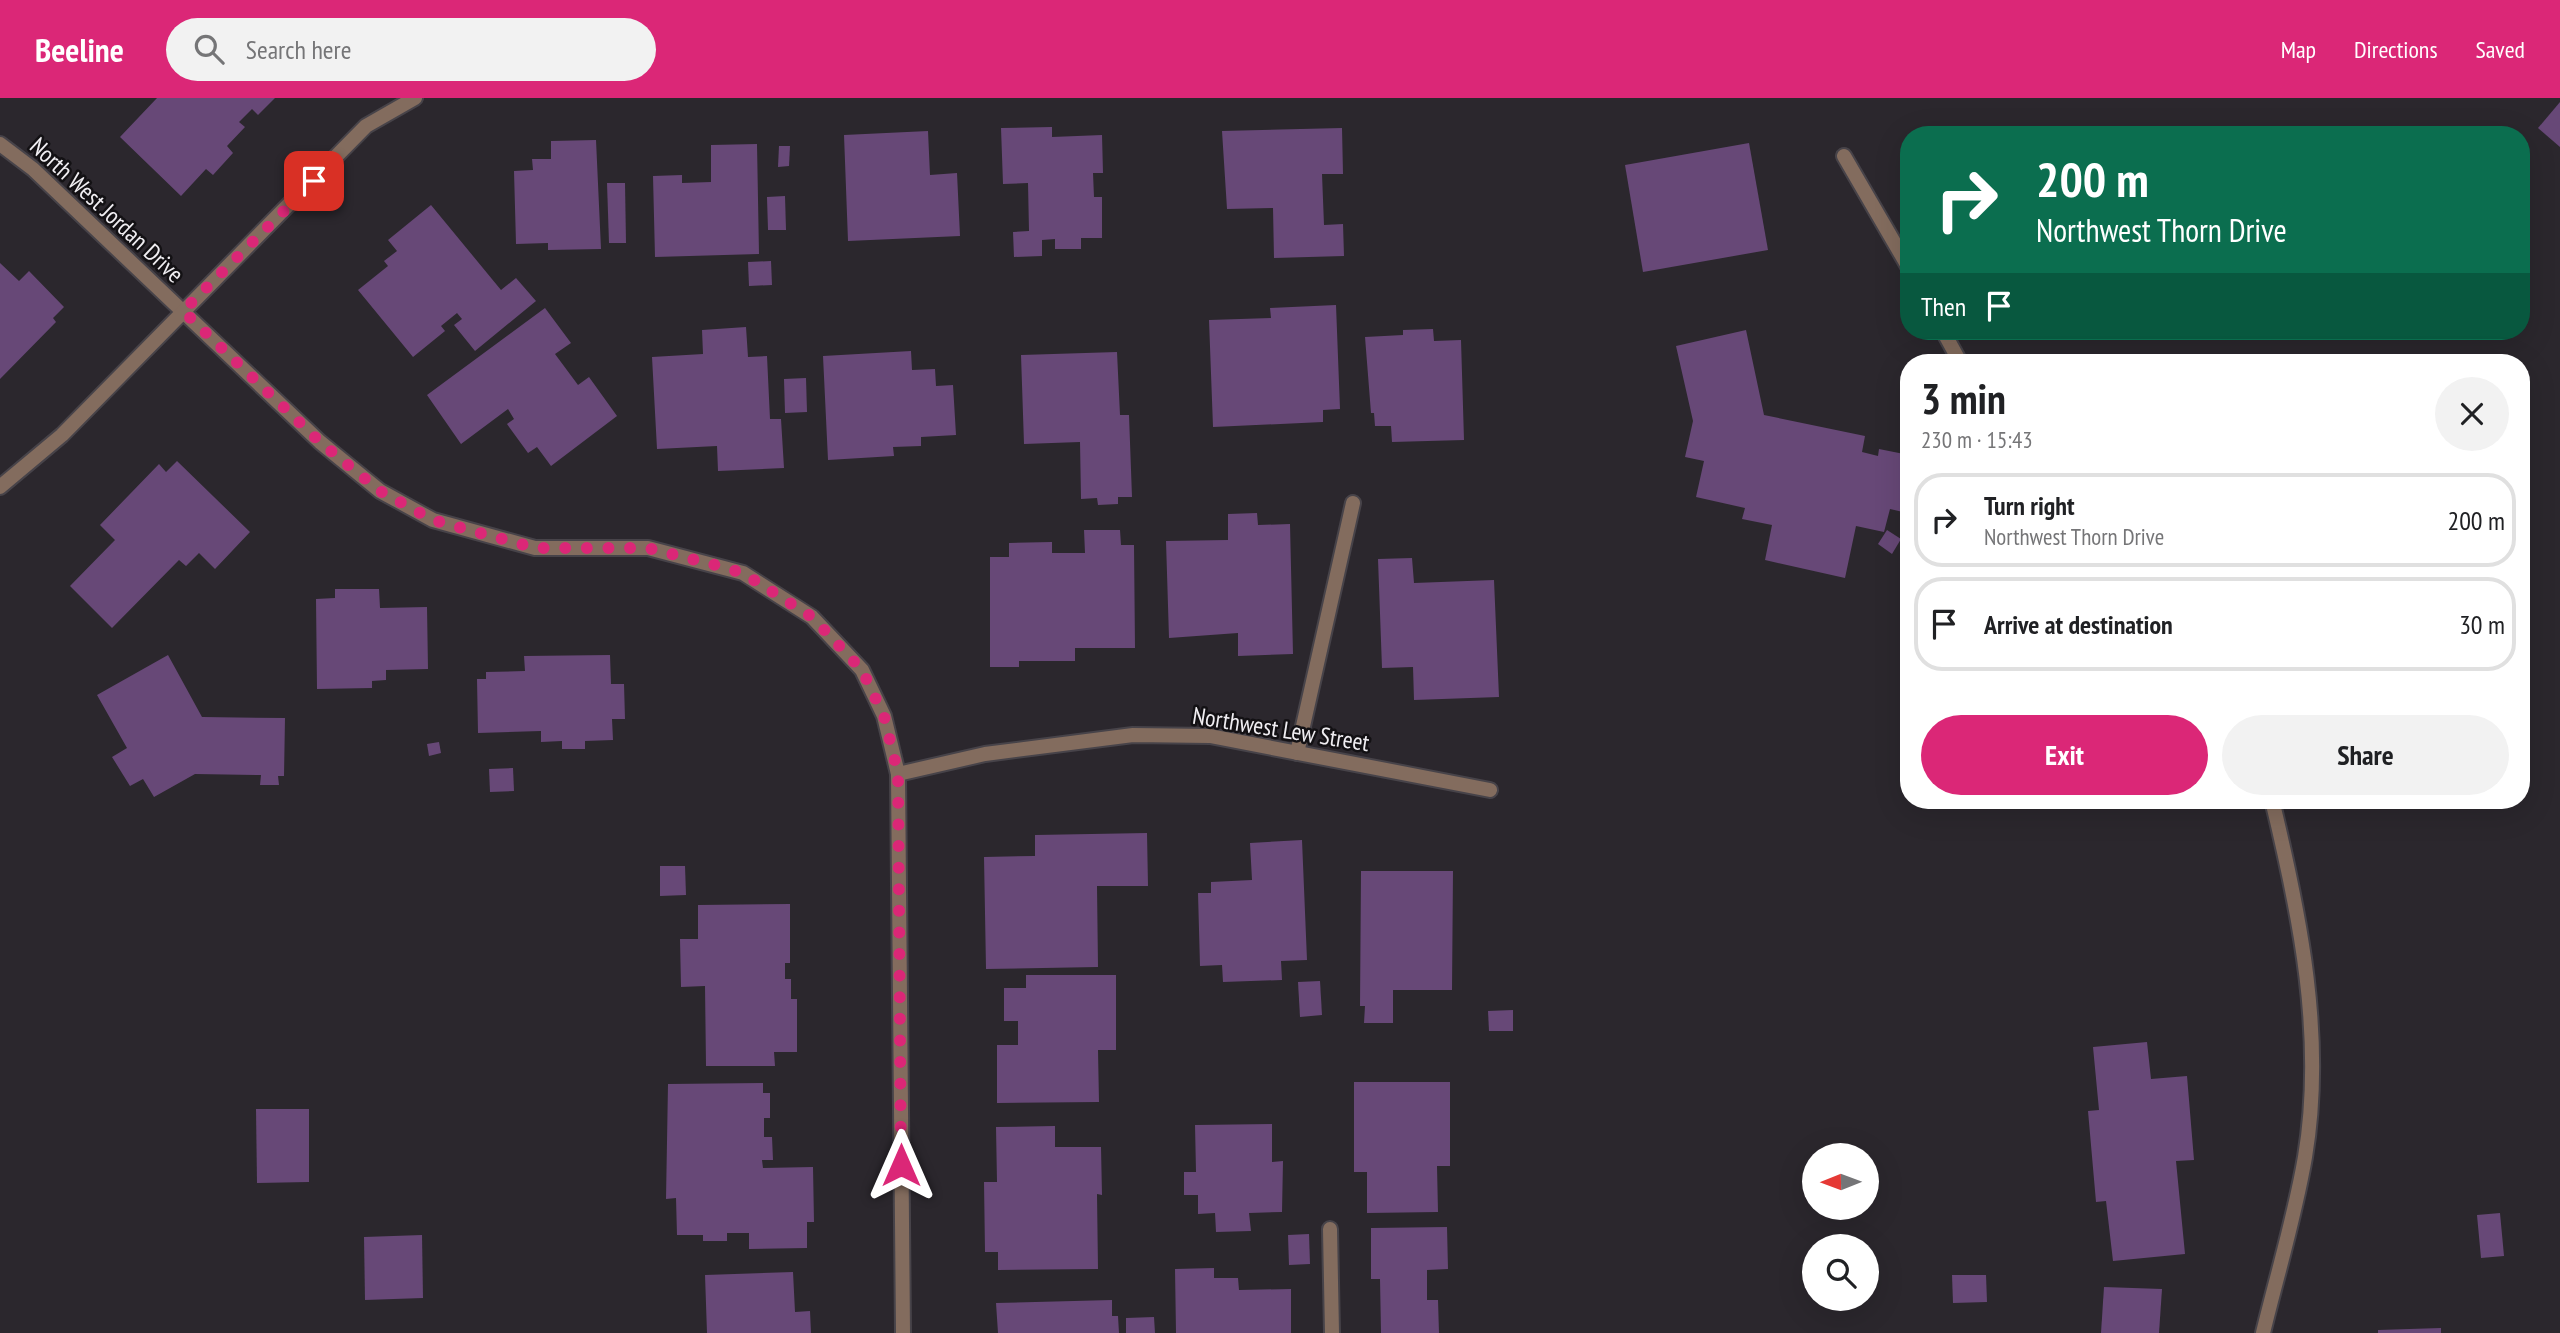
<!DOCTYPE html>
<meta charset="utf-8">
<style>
:root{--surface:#fff;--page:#f2f2f2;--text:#202124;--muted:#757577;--line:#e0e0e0;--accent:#db2777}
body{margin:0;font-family:"PT Sans Narrow",sans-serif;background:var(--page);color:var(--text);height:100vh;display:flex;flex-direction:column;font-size:26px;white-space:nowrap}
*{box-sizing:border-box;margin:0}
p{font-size:23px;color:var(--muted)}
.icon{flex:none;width:38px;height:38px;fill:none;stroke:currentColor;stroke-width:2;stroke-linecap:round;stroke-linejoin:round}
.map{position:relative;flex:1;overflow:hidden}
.drawer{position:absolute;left:1900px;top:256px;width:630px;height:455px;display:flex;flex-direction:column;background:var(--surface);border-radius:28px;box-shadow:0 7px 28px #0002}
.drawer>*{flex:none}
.banner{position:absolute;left:1900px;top:28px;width:630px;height:214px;border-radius:28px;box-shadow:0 7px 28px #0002;background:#0b6e4f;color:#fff;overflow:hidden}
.needle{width:46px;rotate:269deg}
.fabs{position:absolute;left:1802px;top:1045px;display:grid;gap:14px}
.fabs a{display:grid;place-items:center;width:77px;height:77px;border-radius:50%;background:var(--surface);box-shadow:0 7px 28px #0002;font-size:35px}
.pin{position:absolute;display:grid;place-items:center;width:60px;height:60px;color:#fff;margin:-30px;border-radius:14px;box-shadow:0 4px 10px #0006}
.me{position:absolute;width:77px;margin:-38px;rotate:0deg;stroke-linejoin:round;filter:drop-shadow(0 0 5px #0008)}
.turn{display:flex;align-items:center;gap:24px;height:147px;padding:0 21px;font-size:32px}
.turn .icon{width:91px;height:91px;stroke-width:2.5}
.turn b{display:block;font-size:49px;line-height:60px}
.then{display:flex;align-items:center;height:66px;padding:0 21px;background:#0003;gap:14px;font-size:26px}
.round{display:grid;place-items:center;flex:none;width:74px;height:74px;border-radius:37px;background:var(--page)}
.head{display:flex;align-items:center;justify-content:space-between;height:119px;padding:0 21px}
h1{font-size:42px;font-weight:800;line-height:52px}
.action{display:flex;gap:14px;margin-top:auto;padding:14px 21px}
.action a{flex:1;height:80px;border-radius:42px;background:var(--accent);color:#fff;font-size:28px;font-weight:800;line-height:80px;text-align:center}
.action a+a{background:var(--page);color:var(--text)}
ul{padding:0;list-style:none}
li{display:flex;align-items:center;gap:21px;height:94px;margin:0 14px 10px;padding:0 7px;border:4px solid var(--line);border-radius:28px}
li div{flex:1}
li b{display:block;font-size:26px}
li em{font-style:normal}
header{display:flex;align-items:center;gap:42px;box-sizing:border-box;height:98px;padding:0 35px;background:var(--accent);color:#fff}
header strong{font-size:33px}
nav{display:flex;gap:38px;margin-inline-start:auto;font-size:24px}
.search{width:490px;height:63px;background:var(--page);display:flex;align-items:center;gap:18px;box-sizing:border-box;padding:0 24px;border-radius:38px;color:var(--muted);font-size:26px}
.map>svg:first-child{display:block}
</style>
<header>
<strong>Beeline</strong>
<div class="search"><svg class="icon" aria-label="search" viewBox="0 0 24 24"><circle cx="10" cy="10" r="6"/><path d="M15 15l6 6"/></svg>Search here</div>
<nav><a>Map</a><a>Directions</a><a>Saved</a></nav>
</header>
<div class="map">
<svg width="2560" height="1235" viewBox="0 0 2560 1235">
<rect width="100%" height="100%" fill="#2b272d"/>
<g fill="#674877">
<polygon points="157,0 275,0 258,17 252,11 239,24 245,29 227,48 233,55 213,77 206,71 181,98 120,39"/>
<polygon points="2560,4 2560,49 2538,30"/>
<polygon points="1052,29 1052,39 1102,37 1103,75 1093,75 1094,99 1102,99 1102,140 1081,140 1081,151 1055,151 1055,141 1042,142 1042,158 1014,159 1013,134 1029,133 1028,85 1003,86 1001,30"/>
<polygon points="1342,30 1343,76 1322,76 1324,127 1343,126 1344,158 1274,160 1273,110 1227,111 1222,33"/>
<polygon points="928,33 930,77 957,75 960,138 848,143 844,37"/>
<polygon points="596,42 601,151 548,152 548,145 516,146 514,73 533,72 532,61 551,61 551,43"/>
<polygon points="1749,45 1768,152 1643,174 1625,67"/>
<polygon points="757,46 759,156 655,159 653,78 682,77 682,85 711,84 711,47"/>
<polygon points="779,48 790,48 789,68 778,69"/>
<polygon points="607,85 625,85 626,145 609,145"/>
<polygon points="785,98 786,132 768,132 767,99"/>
<polygon points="431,107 501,192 516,180 536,203 475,253 454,227 462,221 457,215 441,228 445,233 413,259 358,192 388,168 384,163 397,153 388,142"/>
<polygon points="771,163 772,187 749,188 748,164"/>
<polygon points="0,165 19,183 29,173 64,209 53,220 56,224 0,281"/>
<polygon points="1336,207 1340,311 1323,312 1323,324 1213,329 1209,222 1271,220 1270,210"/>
<polygon points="545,210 571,245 555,256 578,287 589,279 617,318 551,368 537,349 528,355 507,326 514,321 508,311 461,346 427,297"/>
<polygon points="746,229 748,259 767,258 770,321 781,321 784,370 718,373 717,348 657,351 652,259 703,256 702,232"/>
<polygon points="1433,231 1434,243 1461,242 1464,342 1392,344 1391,328 1375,328 1374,315 1371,315 1365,239 1403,237 1403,232"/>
<polygon points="1746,232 1764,317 1865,338 1862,354 1878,358 1879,351 1909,357 1909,386 1903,414 1890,411 1884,434 1856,428 1845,480 1765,462 1772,427 1742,421 1745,410 1696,399 1704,363 1685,359 1693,323 1676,248"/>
<polygon points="911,253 912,272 935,271 936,288 953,287 956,337 921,339 921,348 893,349 894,358 828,362 823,258"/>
<polygon points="1117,254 1120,317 1129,317 1132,399 1118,399 1118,406 1098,407 1097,400 1081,401 1080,344 1024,346 1021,257"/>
<polygon points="806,280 807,314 785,315 784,281"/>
<polygon points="177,363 250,434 215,471 199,455 186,468 179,462 112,530 70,488 115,442 100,427 159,366 166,374"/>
<polygon points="1257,415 1258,427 1290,426 1293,556 1238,558 1238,535 1169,540 1166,443 1228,442 1228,416"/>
<polygon points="1084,432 1120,432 1121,447 1134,447 1135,550 1075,550 1075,563 1019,563 1019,569 990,569 990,459 1009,459 1009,445 1052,444 1052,455 1085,455"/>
<polygon points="1887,432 1901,441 1892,456 1878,446"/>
<polygon points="1412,460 1414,485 1494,482 1499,599 1414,602 1413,569 1382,570 1378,461"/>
<polygon points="335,491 379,491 380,510 427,509 428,571 386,572 386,582 372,583 372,590 317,591 316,501 335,500"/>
<polygon points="168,557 202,619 285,620 284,678 278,678 279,687 260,687 261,677 195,676 154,699 143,681 130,688 112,659 127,650 97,597"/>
<polygon points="610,557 611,586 624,586 625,621 612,621 613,642 585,643 585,651 562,651 562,643 541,644 541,633 478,635 477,581 486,581 486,574 525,573 524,558"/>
<polygon points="439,644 441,655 429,658 427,646"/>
<polygon points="513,670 514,693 490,694 489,671"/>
<polygon points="1147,735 1148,788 1097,788 1098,869 986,871 984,759 1035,758 1035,737"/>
<polygon points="1302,742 1307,862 1281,863 1282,882 1223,884 1222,867 1200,868 1198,795 1211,795 1211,784 1252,782 1250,745"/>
<polygon points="660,768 685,768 686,797 660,798"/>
<polygon points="1361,773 1453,773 1452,892 1393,892 1393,925 1364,925 1365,908 1360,908"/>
<polygon points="790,806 790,865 785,865 785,881 791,881 791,901 797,901 797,954 774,954 775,968 706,968 705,888 681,889 680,841 698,841 698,807"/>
<polygon points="1026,877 1116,877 1116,952 1098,952 1099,1004 997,1005 997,947 1018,947 1018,923 1004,923 1004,890 1026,890"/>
<polygon points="1320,883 1322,917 1300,919 1298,884"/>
<polygon points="1513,912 1513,933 1489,933 1488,913"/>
<polygon points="2147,944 2151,981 2187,978 2194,1062 2176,1063 2185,1156 2113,1163 2106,1103 2096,1104 2088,1013 2099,1012 2093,949"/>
<polygon points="1354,984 1450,984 1450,1068 1437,1068 1438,1114 1367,1115 1367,1074 1354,1074"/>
<polygon points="763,985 763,995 770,995 770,1020 764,1020 764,1039 772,1039 773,1062 762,1062 763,1070 813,1069 814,1124 807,1124 807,1150 749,1151 749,1135 727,1135 727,1143 703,1143 703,1137 677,1137 676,1100 666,1101 668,986"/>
<polygon points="256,1011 309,1011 309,1084 257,1085"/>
<polygon points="1272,1026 1272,1064 1283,1063 1282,1114 1249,1115 1251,1133 1216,1134 1215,1115 1198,1116 1198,1097 1184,1097 1184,1074 1196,1074 1195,1027"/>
<polygon points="1055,1028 1055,1049 1101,1049 1102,1097 1097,1096 1098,1171 998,1172 998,1154 985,1154 984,1084 997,1084 996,1029"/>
<polygon points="2500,1115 2504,1158 2481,1160 2477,1117"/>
<polygon points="1447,1129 1448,1171 1427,1172 1427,1202 1438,1202 1439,1235 1381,1235 1380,1181 1371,1181 1371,1130"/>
<polygon points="1309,1136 1310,1166 1289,1167 1288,1137"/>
<polygon points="422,1137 423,1200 365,1202 364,1139"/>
<polygon points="1214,1170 1214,1180 1238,1180 1239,1192 1291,1191 1291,1235 1176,1235 1175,1171"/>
<polygon points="793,1174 795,1214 810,1213 811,1235 707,1235 705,1177"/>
<polygon points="1952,1177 1986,1177 1987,1204 1953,1205"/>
<polygon points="2104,1189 2162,1191 2159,1235 2101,1235"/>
<polygon points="1112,1202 1112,1218 1118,1218 1119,1235 998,1235 996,1205"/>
<polygon points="1154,1219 1155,1235 1126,1235 1126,1220"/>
<polygon points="2441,1230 2441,1235 2378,1235 2378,1232"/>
</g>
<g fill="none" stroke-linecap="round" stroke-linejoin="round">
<g stroke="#474349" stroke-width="18">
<polyline id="service" points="1330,1131 1332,1235"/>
</g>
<g stroke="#474349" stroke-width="18">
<g id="minor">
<polyline points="0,46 33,71 320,344 380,393 433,422 535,450 648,450 743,475 812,519 862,572 884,618 898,676 903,1235"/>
<polyline points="1844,58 1909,170"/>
<polyline points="1943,233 1960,264"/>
<polyline points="0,389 62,337 366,28 415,0"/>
<polyline points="1297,655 1353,405"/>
<polyline points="898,676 985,656 1133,637 1210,638 1490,692"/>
<path d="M2263,1235C2277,1177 2295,1118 2305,1059C2325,940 2300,817 2272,702"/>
</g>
</g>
<use href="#service" stroke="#836c5e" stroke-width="14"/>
<use href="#minor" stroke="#836c5e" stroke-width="14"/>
</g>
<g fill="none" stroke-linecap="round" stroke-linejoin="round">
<polyline stroke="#db2777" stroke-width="12" stroke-dasharray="0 21.6" points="314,83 183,213 320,344 380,393 433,422 535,450 648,450 719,468 743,475 812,519 862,572 884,618 898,676 901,1067"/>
</g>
<g text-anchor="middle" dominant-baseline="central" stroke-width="5" stroke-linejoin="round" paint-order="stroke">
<g font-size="24" fill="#f0eef2" stroke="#131114">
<text transform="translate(107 112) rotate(43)">North West Jordan Drive</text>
<text transform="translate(1281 631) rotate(9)">Northwest Lew Street</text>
</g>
</g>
</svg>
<div class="fabs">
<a><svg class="needle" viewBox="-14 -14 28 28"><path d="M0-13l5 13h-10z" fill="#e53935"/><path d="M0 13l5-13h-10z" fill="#757577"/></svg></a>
<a><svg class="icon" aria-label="search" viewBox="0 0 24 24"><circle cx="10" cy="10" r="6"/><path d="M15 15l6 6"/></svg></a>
</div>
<div class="pin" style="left:314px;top:83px;background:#d93025"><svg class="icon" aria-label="arrive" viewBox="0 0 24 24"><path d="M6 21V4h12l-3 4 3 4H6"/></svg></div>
<svg class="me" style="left:901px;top:1067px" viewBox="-20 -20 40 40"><path d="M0-17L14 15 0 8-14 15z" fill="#db2777" stroke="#fff" stroke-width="4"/></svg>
<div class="banner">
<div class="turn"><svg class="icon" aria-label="right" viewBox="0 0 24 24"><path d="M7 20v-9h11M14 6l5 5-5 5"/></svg><div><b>200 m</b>Northwest Thorn Drive</div></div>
<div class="then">Then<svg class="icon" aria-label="arrive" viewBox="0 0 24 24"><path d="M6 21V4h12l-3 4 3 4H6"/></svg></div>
</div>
<section class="drawer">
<div class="head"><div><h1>3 min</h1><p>230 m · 15:43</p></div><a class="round"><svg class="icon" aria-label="close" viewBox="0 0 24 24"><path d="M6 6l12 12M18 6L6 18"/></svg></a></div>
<ul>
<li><svg class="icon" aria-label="right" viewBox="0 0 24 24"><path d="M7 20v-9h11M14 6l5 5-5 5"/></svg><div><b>Turn right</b><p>Northwest Thorn Drive</p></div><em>200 m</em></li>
<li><svg class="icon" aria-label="arrive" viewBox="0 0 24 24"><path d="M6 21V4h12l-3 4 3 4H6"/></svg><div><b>Arrive at destination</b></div><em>30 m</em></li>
</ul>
<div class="action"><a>Exit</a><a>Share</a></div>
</section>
</div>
